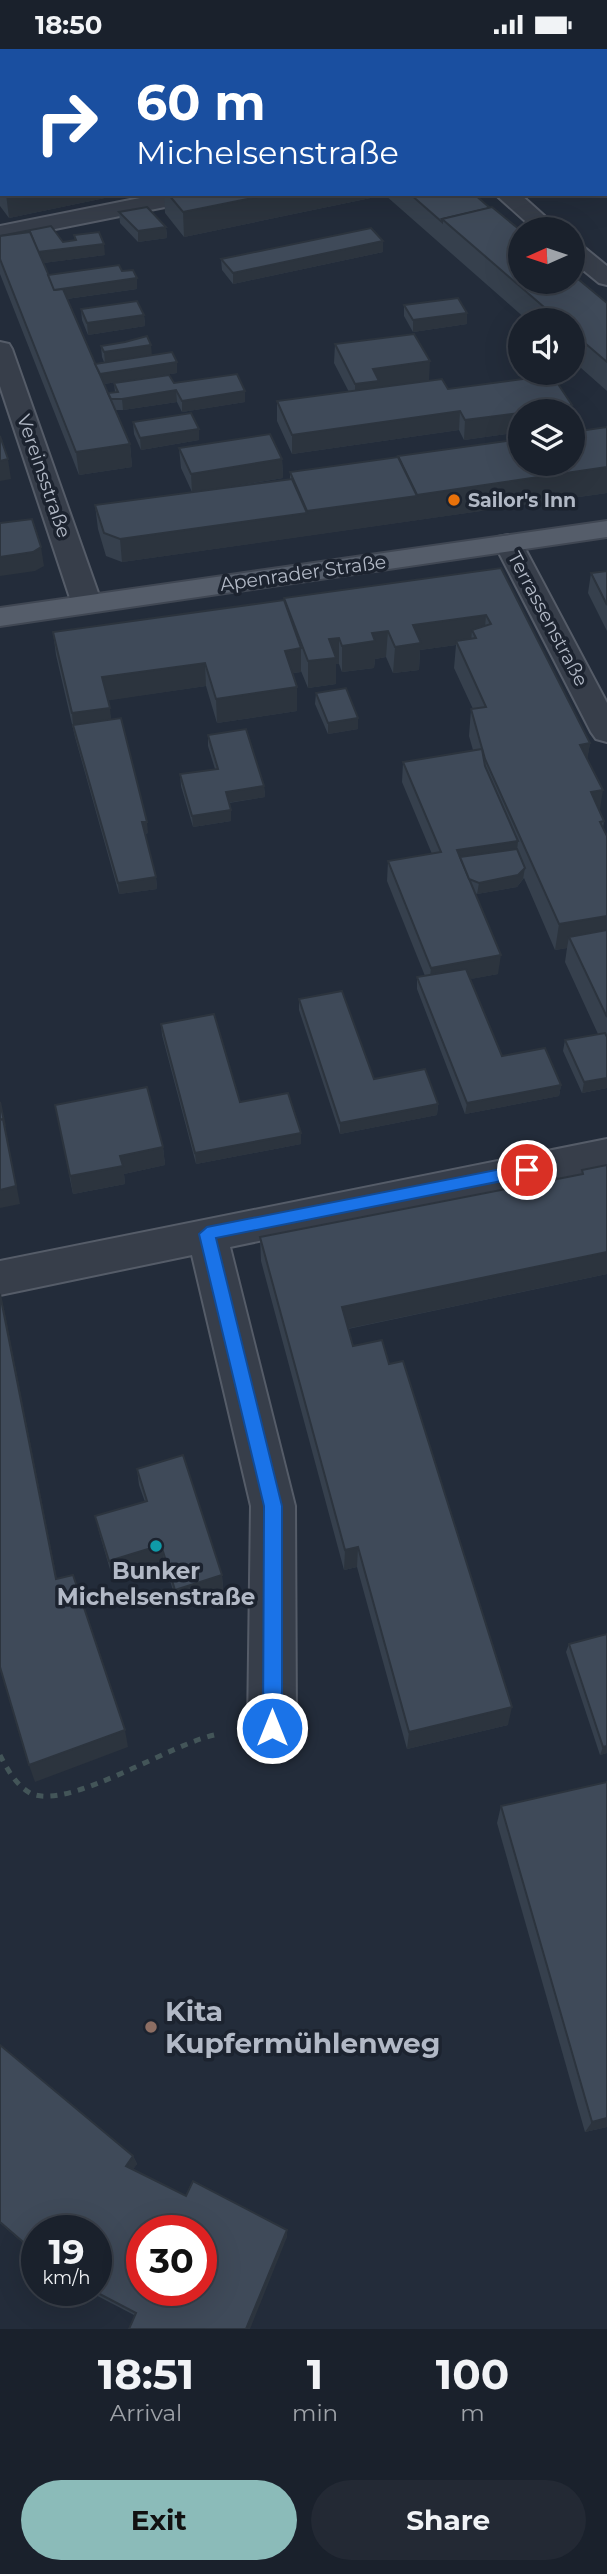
<!DOCTYPE html>
<meta charset="utf-8">
<style>
:root{--surface:#1a212c;--page:#232934;--text:#f1f3f6;--muted:#9fa3a9;--line:#383e48;--accent:#8bbbb9}
body{margin:0;font-family:Montserrat,sans-serif;background:var(--page);color:var(--text);height:100vh;display:flex;flex-direction:column;font-size:26px;white-space:nowrap}
*{box-sizing:border-box;margin:0}
p{font-size:23px;color:var(--muted)}
.icon{flex:none;width:38px;height:38px;fill:none;stroke:currentColor;stroke-width:2;stroke-linecap:round;stroke-linejoin:round}
.map{position:relative;height:2280px;overflow:hidden}
.side{display:flex;flex-direction:column;background:var(--surface);flex:1}
.side>*{flex:none}
.hud{position:absolute;left:0px;top:0px;width:607px;height:147px;box-shadow:0 7px 28px #0002,0 0 0 2px var(--line);background:#1a4fa0;color:#fff;overflow:hidden}
.needle{width:46px;rotate:267deg}
.controls{position:absolute;left:508px;top:168px;display:grid;gap:14px}
.controls a{display:grid;place-items:center;width:77px;height:77px;border-radius:50%;background:var(--surface);box-shadow:0 7px 28px #0002,0 0 0 2px var(--line);font-size:35px}
.speed{position:absolute;left:21px;top:2166px;display:flex;gap:14px;font-size:35px;font-weight:700;text-align:center}
.speed>*{display:grid;place-content:center;width:91px;height:91px;border-radius:50%;background:var(--surface);box-shadow:0 7px 28px #0002,0 0 0 2px var(--line);line-height:1}
.speed small{font-size:18px;font-weight:400}
.speed .limit{border:10px solid #d22;background:#fff;color:#111}
.pin{position:absolute;display:grid;place-items:center;width:60px;height:60px;color:#fff;margin:-30px;border:4px solid #fff;border-radius:50%;box-shadow:0 2px 7px #0007}
.me{position:absolute;width:77px;margin:-38px;rotate:0deg;stroke-linejoin:round;filter:drop-shadow(0 0 5px #0008)}
.turn{display:flex;align-items:center;gap:24px;height:147px;padding:0 21px;font-size:32px}
.turn .icon{width:91px;height:91px;stroke-width:2.5}
.turn b{display:block;font-size:49px;line-height:60px}
.eta{display:flex;justify-content:space-evenly;align-items:center;height:119px;text-align:center}
.eta b{font-size:42px;font-weight:700;line-height:49px}
.button{display:flex;gap:14px;margin-top:auto;padding:14px 21px}
.button a{flex:1;height:80px;border-radius:42px;background:var(--accent);color:#111;font-size:28px;font-weight:700;line-height:80px;text-align:center}
.button a+a{background:var(--page);color:var(--text)}
.status{display:flex;justify-content:space-between;align-items:center;height:49px;padding:0 35px;background:var(--surface);direction:ltr}
.status svg{height:19px;fill:currentColor}
.map>svg:first-child{display:block}
</style>
<div class="status"><b>18:50</b><svg viewBox="0 0 49 12"><path d="M0 12V9h3v3zM5 12V6h3v6zM10 12V3h3v9zM15 12V0h3v12zM26 1h20v11H26zM47 4h2v5h-2z"/></svg></div>
<div class="map">
<svg width="607" height="2280" viewBox="0 0 607 2280">
<rect width="100%" height="100%" fill="#232c3a"/>
<g fill="none" stroke-linecap="round" stroke-linejoin="round">
<g stroke="#555c68" stroke-width="4">
<g id="minor">
<polygon points="314,0 336,0 337,2 315,2"/>
<polygon points="160,145 206,145 195,152 0,191 0,177"/>
<polygon points="495,145 520,145 559,180 534,180"/>
<polygon points="572,193 580,195 607,217 607,236 599,234 572,212"/>
<polygon points="0,293 9,295 12,300 102,555 97,561 87,564 77,561 72,555 0,337"/>
<polygon points="508,486 518,488 522,494 607,654 607,693 596,690 591,683 494,494 498,488"/>
<polygon points="607,1090 607,1120 230,1198 295,1457 296,1679 289,1695 272,1702 255,1695 248,1679 251,1457 192,1206 0,1246 0,1212"/>
</g>
</g>
<g stroke="#404753" stroke-width="4">
<polygon id="major" points="607,472 607,488 0,577 0,559"/>
</g>
<path stroke="#435558" stroke-width="5" stroke-dasharray="7 7" stroke-linecap="butt" d="M0,1706C7,1720 16,1736 30,1744C68,1763 174,1692 219,1685"/>
<use href="#minor" fill="#373e4a" fill-rule="evenodd"/>
<use href="#major" fill="#555d6a" fill-rule="evenodd"/>
</g>
<g fill="#36404d">
<polygon points="393,0 455,0 457,2 395,2"/>
<polygon points="0,123 2,123 2,145 124,145 9,169 0,157"/>
<polygon points="164,145 474,145 607,254 607,342 572,311 572,271 527,271 385,146 184,188 165,164"/>
<polygon points="119,163 166,178 167,189 138,193 120,174"/>
<polygon points="74,186 105,206 43,214 48,226 122,222 137,229 137,240 67,250 95,315 104,313 102,308 101,297 152,306 177,324 104,335 108,344 115,343 114,334 174,334 245,353 182,363 177,353 123,361 116,361 130,395 132,418 79,426 0,225 0,187 63,193 75,191"/>
<polygon points="383,192 383,203 233,235 222,221 221,210"/>
<polygon points="404,256 467,264 467,275 413,283 404,267"/>
<polygon points="81,260 144,266 145,277 88,286 82,271"/>
<polygon points="335,295 429,331 448,340 520,362 520,383 464,391 459,381 292,405 277,372 277,352 349,343 334,314"/>
<polygon points="133,373 199,380 199,391 141,401 134,385"/>
<polygon points="607,378 607,444 122,513 106,507 98,480 95,456 192,443 181,419 179,399 282,410 283,429 232,438 290,430 290,423"/>
<polygon points="501,519 590,694 587,710 600,762 604,772 603,779 607,787 607,1039 582,1044 563,1002 565,991 598,985 565,913 567,899 555,901 524,829 517,838 477,845 475,844 498,925 470,930 502,1007 561,1036 559,1047 465,1065 417,940 417,928 425,927 387,832 388,812 432,805 402,733 403,713 473,701 469,687 471,660 473,660 454,619 456,596 420,601 419,621 393,624 386,608 375,610 374,619 342,623 339,615 336,615 336,635 308,639 301,622 301,623 293,624 297,638 297,662 217,674 206,637 108,651 111,671 148,784 145,785 156,828 157,840 119,845 75,688 56,606 53,583 284,551 284,549"/>
<polygon points="607,522 607,582 588,544 591,524"/>
<polygon points="316,644 358,669 358,680 328,685 315,655"/>
<polygon points="208,686 264,737 265,748 229,754 231,761 231,772 193,778 181,737 180,725 215,720 208,697"/>
<polygon points="299,950 374,1030 438,1055 437,1066 340,1085 299,961"/>
<polygon points="161,975 240,1053 301,1095 196,1115 162,986"/>
<polygon points="55,1056 163,1098 165,1116 124,1125 125,1135 73,1145"/>
<polygon points="607,1116 607,1225 348,1280 353,1297 389,1315 508,1676 407,1700 357,1518 344,1521 261,1212 260,1188 581,1126 582,1121"/>
<polygon points="137,1420 222,1526 223,1541 177,1555 164,1511 112,1527 99,1483 95,1467 145,1453 139,1436"/>
<polygon points="607,1585 607,1704 600,1706 566,1603 569,1595"/>
<polygon points="607,1733 607,2078 585,2083 497,1774 501,1757"/>
<polygon points="0,1996 133,2107 137,2115 133,2120 186,2147 287,2188 134,2266 88,2242 96,2242 37,2182 37,2206 0,2174"/>
</g>
<g fill="#2c343e">
<polygon points="606,48 607,48 607,68 606,69"/>
<polygon points="6,145 124,145 9,169"/>
<polygon points="272,145 385,145 385,146 184,188 183,163"/>
<polygon points="166,178 167,189 138,193 138,182"/>
<polygon points="383,192 383,203 233,235 233,224"/>
<polygon points="104,195 105,206 36,215 35,203"/>
<polygon points="137,229 137,240 52,252 51,241"/>
<polygon points="467,264 467,275 413,283 413,271"/>
<polygon points="144,266 145,277 88,286 87,274"/>
<polygon points="151,296 152,307 105,314 104,303"/>
<polygon points="430,312 429,331 355,355 355,335 373,320"/>
<polygon points="177,313 177,324 97,336 96,325"/>
<polygon points="176,341 177,353 123,361 122,350"/>
<polygon points="245,342 245,353 182,363 182,352"/>
<polygon points="572,356 571,362 531,362"/>
<polygon points="460,362 459,381 292,405 292,386"/>
<polygon points="520,364 520,383 464,391 465,371"/>
<polygon points="199,380 199,391 141,401 140,389"/>
<polygon points="130,395 132,418 79,426 76,403"/>
<polygon points="8,410 11,430 0,432 0,412"/>
<polygon points="282,410 283,429 192,444 191,425"/>
<polygon points="607,418 607,444 307,487 122,513 120,490 307,464 307,487 307,462"/>
<polygon points="41,498 44,517 35,522 0,527 0,508"/>
<polygon points="486,566 484,592 476,589 472,581 471,594 456,592 456,596 420,601 419,621 393,624 395,598 413,576"/>
<polygon points="388,582 386,608 375,610 374,619 342,623 342,597 372,584"/>
<polygon points="339,589 339,615 336,615 336,635 308,639 308,612 329,590"/>
<polygon points="301,599 301,623 285,625 285,602"/>
<polygon points="205,614 206,637 105,652 102,628"/>
<polygon points="297,638 297,662 217,674 216,650"/>
<polygon points="110,659 112,682 73,676 72,664"/>
<polygon points="358,669 358,680 328,685 328,674"/>
<polygon points="590,694 586,720 580,696"/>
<polygon points="264,737 265,748 226,754 226,743"/>
<polygon points="603,741 599,767 591,743"/>
<polygon points="231,761 231,772 193,778 192,767"/>
<polygon points="142,773 147,773 148,784 143,785"/>
<polygon points="518,792 516,812 461,820 457,801"/>
<polygon points="525,819 523,830 517,838 477,845 479,834"/>
<polygon points="156,828 157,840 119,845 118,834"/>
<polygon points="607,867 607,892 569,888 567,899 555,901 559,875"/>
<polygon points="501,906 498,925 429,938 431,919"/>
<polygon points="607,1029 607,1039 582,1044 584,1033"/>
<polygon points="561,1036 559,1047 465,1065 467,1054"/>
<polygon points="0,1051 20,1155 0,1159"/>
<polygon points="438,1055 437,1066 340,1085 340,1074"/>
<polygon points="301,1084 301,1095 196,1115 195,1104"/>
<polygon points="163,1098 165,1116 124,1125 125,1135 73,1145 70,1127 120,1107"/>
<polygon points="607,1203 607,1225 341,1281 342,1258"/>
<polygon points="0,1244 5,1264 61,1550 56,1530"/>
<polygon points="161,1496 164,1511 112,1527 109,1512"/>
<polygon points="358,1498 357,1518 344,1521 345,1501"/>
<polygon points="222,1526 223,1541 177,1555 175,1541"/>
<polygon points="512,1658 508,1676 407,1700 409,1683"/>
<polygon points="125,1681 128,1698 35,1733 29,1716"/>
<polygon points="607,1697 607,1704 600,1706 603,1698"/>
<polygon points="607,2069 607,2078 585,2083 592,2073"/>
<polygon points="133,2107 137,2115 130,2125 126,2117"/>
<polygon points="287,2181 287,2188 250,2280 246,2280"/>
</g>
<g fill="#3f4a59" stroke="#2c343e" stroke-width="2" fill-rule="evenodd">
<polygon points="161,0 211,0 213,2 163,2"/>
<polygon points="413,0 455,0 457,2 415,2"/>
<polygon points="472,0 477,0 479,2 464,2"/>
<polygon points="482,0 541,0 543,2 484,2"/>
<polygon points="541,0 600,0 602,2 543,2"/>
<polygon points="606,9 607,10 607,48 606,48"/>
<polygon points="0,123 2,123 2,139 0,136"/>
<polygon points="168,145 272,145 183,163"/>
<polygon points="410,145 474,145 490,159 442,170 442,173"/>
<polygon points="147,158 166,178 138,182 119,163"/>
<polygon points="492,158 520,181 520,233 572,233 572,225 607,254 607,313 572,283 572,271 559,271 442,170"/>
<polygon points="51,177 63,193 76,191 74,186 99,183 104,195 38,203 30,183 0,187"/>
<polygon points="371,179 383,192 233,224 221,210"/>
<polygon points="30,183 55,241 63,240 130,395 76,403 0,210 0,187"/>
<polygon points="119,216 122,222 133,221 137,229 54,241 48,226"/>
<polygon points="458,249 467,264 413,271 404,256"/>
<polygon points="137,252 144,266 87,274 81,260"/>
<polygon points="414,285 430,312 373,320 379,332 355,335 335,295"/>
<polygon points="147,287 151,296 104,303 101,297 125,293"/>
<polygon points="172,303 177,313 100,325 95,315"/>
<polygon points="237,325 245,342 182,352 176,341 122,350 111,350 108,344 118,343 114,334 169,326 174,334"/>
<polygon points="552,326 572,356 531,362 520,362 520,364 465,371 460,362 292,386 277,352 442,330 448,340"/>
<polygon points="191,364 199,380 140,389 133,373"/>
<polygon points="607,378 607,418 417,446 398,407 520,390 520,415 572,415 572,383"/>
<polygon points="270,385 282,410 191,425 179,399"/>
<polygon points="0,387 8,410 0,412"/>
<polygon points="398,408 417,447 307,462 290,423"/>
<polygon points="292,430 307,464 120,490 104,484 95,456"/>
<polygon points="32,470 41,498 33,503 0,508 0,474"/>
<polygon points="501,519 590,694 580,696 603,741 591,743 604,772 600,773 607,787 607,867 559,875 485,710 471,660 486,658 456,592 476,589 472,581 491,575 486,566 413,576 421,594 395,598 388,582 372,584 375,592 342,597 339,589 329,590 336,609 308,612 284,549"/>
<polygon points="607,522 607,556 591,524"/>
<polygon points="284,551 301,599 285,602 297,638 216,650 205,614 102,628 110,659 72,664 53,583"/>
<polygon points="346,639 358,669 328,674 316,644"/>
<polygon points="121,669 147,773 142,773 156,828 118,834 73,676"/>
<polygon points="246,680 264,737 226,743 231,761 192,767 180,725 218,720 208,686"/>
<polygon points="482,700 485,717 518,792 457,801 501,906 431,919 388,812 441,803 403,713"/>
<polygon points="517,800 525,819 518,826 479,834 469,830 460,808"/>
<polygon points="607,881 607,968 569,888"/>
<polygon points="466,920 502,1007 545,999 561,1036 467,1054 417,928"/>
<polygon points="342,942 374,1030 425,1020 438,1055 340,1074 299,950"/>
<polygon points="214,965 240,1053 288,1044 301,1084 195,1104 161,975"/>
<polygon points="605,984 607,988 607,1029 584,1033 565,991"/>
<polygon points="147,1038 163,1098 120,1107 123,1117 70,1127 55,1056"/>
<polygon points="0,1053 5,1077 3,1070 0,1071"/>
<polygon points="3,1070 16,1137 0,1141 0,1071"/>
<polygon points="607,1116 607,1203 342,1258 353,1297 382,1291 389,1315 403,1312 512,1658 409,1683 358,1498 345,1501 260,1188 583,1125 582,1121"/>
<polygon points="0,1245 56,1530 73,1526 125,1681 29,1716 0,1618"/>
<polygon points="183,1406 222,1526 175,1541 161,1496 109,1512 95,1467 147,1452 137,1420"/>
<polygon points="607,1585 607,1697 603,1698 569,1595"/>
<polygon points="607,1733 607,2069 592,2073 501,1757"/>
<path d="M0,1996L133,2107L126,2117L186,2147L193,2132L287,2181L246,2280H129L136,2264L94,2242H96V2182H37V2205L0,2173ZM142,2182H201V2242H142Z"/>
</g>
<polygon fill="#1a73e8" stroke="#114b97" stroke-width="2" points="527,1115 535,1121 527,1127 216,1189 282,1457 282,1679 279,1686 272,1689 266,1686 263,1679 264,1457 199,1185 207,1178"/>
<circle fill="#e8710a" stroke="#1c232f" stroke-width="2.5" cx="454" cy="451" r="7"/>
<circle fill="#0f9aa8" stroke="#1c232f" stroke-width="2.5" cx="156" cy="1497" r="7"/>
<circle fill="#8d6e63" stroke="#1c232f" stroke-width="2.5" cx="151" cy="1978" r="7"/>
<g text-anchor="middle" dominant-baseline="central" stroke-width="7" stroke-linejoin="round" paint-order="stroke">
<g font-size="19" fill="#b2b9c6" stroke="#1c232f">
<text transform="translate(44 427) rotate(71)">Vereinsstraße</text>
<text transform="translate(303 524) rotate(-8)">Apenrader Straße</text>
<text transform="translate(548 570) rotate(62)">Terrassenstraße</text>
</g>
<g font-size="19" font-weight="bold" fill="#b2b9c6" stroke="#1c232f" text-anchor="start">
<text x="468" y="451">Sailor's Inn</text>
</g>
<g font-size="23" font-weight="bold" fill="#b2b9c6" stroke="#1c232f">
<text x="156" y="1522">Bunker<tspan x="156" dy="26">Michelsenstraße</tspan></text>
</g>
<g font-size="28" font-weight="bold" fill="#b2b9c6" stroke="#1c232f" text-anchor="start">
<text x="165" y="1962">Kita<tspan x="165" dy="32">Kupfermühlenweg</tspan></text>
</g>
</g>
</svg>
<div class="controls">
<a><svg class="needle" viewBox="-14 -14 28 28"><path d="M0-13l5 13h-10z" fill="#e53935"/><path d="M0 13l5-13h-10z" fill="#9fa3a9"/></svg></a>
<a><svg class="icon" aria-label="sound" viewBox="0 0 24 24"><path d="M4 9h4l5-4v14l-5-4H4zM17 9q2 3 0 6"/></svg></a>
<a><svg class="icon" aria-label="layers" viewBox="0 0 24 24"><path d="M12 4l9 5-9 5-9-5zM3 14l9 5 9-5"/></svg></a>
</div>
<div class="speed"><div>19<small>km/h</small></div><div class="limit">30</div></div>
<div class="pin" style="left:527px;top:1121px;background:#d93025"><svg class="icon" aria-label="arrive" viewBox="0 0 24 24"><path d="M6 21V4h12l-3 4 3 4H6"/></svg></div>
<svg class="me" style="left:272px;top:1679px" viewBox="-20 -20 40 40"><circle r="17" fill="#1a73e8" stroke="#fff" stroke-width="3"/><path d="M0-11L8 9 0 5-8 9z" fill="#fff"/></svg>
<div class="hud">
<div class="turn"><svg class="icon" aria-label="right" viewBox="0 0 24 24"><path d="M7 20v-9h11M14 6l5 5-5 5"/></svg><div><b>60 m</b>Michelsenstraße</div></div>
</div>
</div>
<section class="side">
<div class="eta">
<div><b>18:51</b><p>Arrival</p></div>
<div><b>1</b><p>min</p></div>
<div><b>100</b><p>m</p></div>
</div>
<div class="button"><a>Exit</a><a>Share</a></div>
</section>
